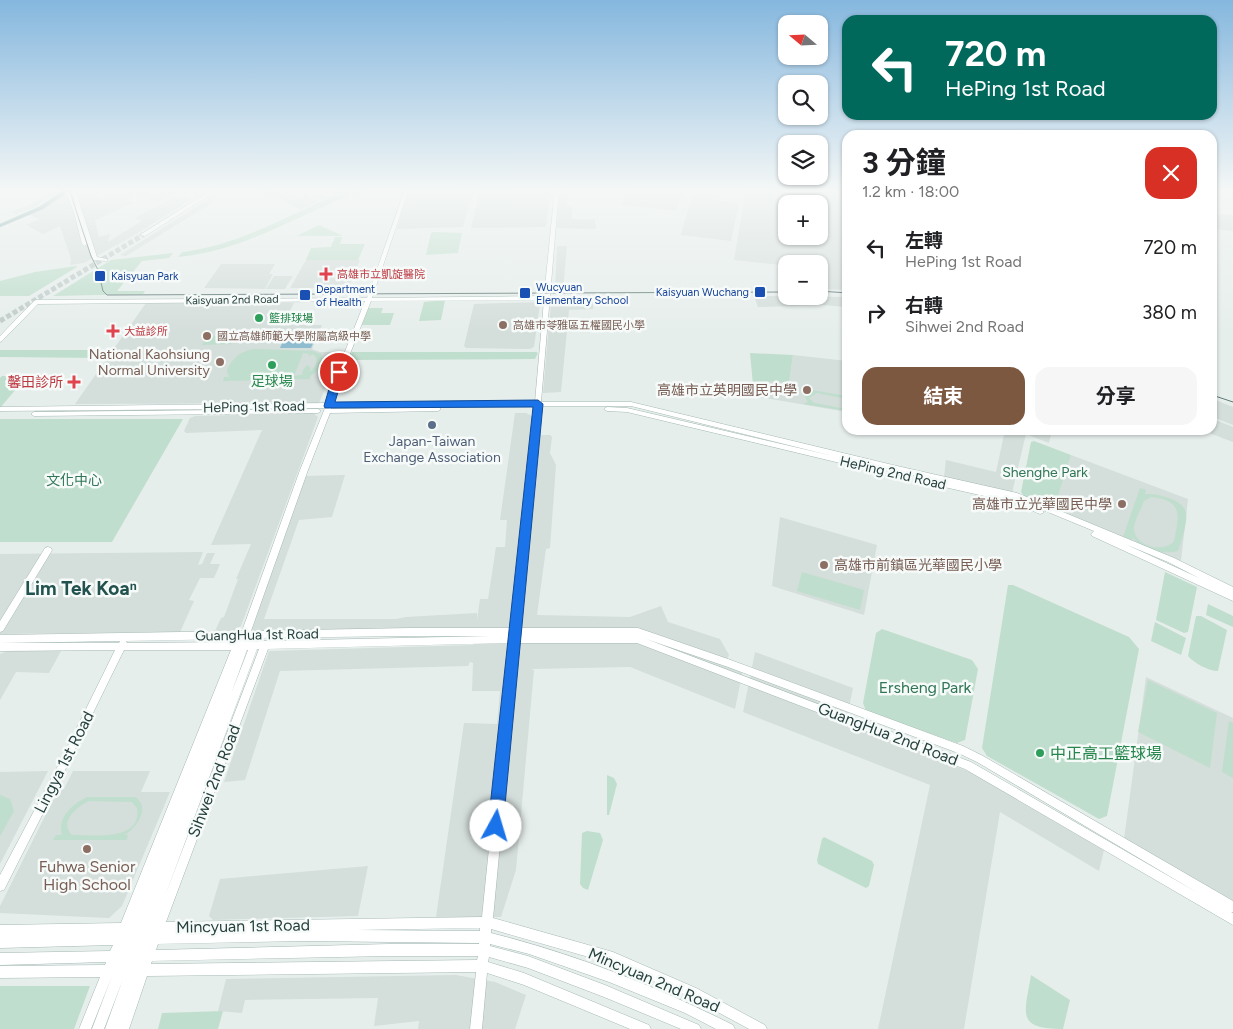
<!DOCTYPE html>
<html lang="zh-TW">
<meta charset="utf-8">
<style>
:root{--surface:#fff;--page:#f6f6f6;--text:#202124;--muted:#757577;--accent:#7c5841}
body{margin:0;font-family:Figtree,"Noto Sans TC",sans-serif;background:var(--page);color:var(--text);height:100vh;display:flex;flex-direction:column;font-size:19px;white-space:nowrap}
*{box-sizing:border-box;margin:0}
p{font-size:16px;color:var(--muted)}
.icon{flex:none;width:28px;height:28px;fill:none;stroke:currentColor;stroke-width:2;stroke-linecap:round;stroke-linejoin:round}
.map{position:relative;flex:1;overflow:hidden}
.side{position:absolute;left:842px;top:130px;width:375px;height:305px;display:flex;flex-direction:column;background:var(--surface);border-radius:15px;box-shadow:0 1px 4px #0004}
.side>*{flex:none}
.banner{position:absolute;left:842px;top:15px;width:375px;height:105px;border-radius:15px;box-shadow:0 1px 4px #0004;background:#00695c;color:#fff;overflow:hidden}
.needle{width:32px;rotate:289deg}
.tools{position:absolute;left:778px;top:15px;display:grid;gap:10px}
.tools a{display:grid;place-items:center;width:50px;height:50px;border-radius:10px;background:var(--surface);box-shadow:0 1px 4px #0004;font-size:25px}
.pin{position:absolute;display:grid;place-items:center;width:42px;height:42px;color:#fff;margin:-21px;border:2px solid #fff;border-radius:50%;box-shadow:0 1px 5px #0007}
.me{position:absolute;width:55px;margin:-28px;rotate:6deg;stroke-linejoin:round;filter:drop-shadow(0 0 4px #0008)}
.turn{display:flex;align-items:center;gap:18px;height:105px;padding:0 20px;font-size:22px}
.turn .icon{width:65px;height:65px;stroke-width:2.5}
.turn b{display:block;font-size:35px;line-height:42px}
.round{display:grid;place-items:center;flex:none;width:52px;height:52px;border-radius:15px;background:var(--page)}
.summary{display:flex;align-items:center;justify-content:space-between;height:85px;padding:0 20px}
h1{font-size:30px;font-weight:700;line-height:38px}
.cta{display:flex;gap:10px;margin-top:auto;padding:10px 20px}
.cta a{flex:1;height:58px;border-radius:15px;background:var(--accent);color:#fff;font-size:20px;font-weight:700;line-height:58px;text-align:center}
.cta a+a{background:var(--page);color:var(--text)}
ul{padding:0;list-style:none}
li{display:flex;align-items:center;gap:15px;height:65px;padding:0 20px}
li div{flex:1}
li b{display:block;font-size:19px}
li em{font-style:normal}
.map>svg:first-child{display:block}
</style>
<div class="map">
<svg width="1233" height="1029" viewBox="0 0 1233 1029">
<rect width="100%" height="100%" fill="#e6eeec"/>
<g fill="#d4dedb" fill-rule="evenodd">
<polygon points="55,189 62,190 33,208 16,214 12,212 35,202"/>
<polygon points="73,189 95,189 99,199 121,189 181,189 157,203 138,194 127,199 133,203 95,220 99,237 110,234 108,242 142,221 135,218 175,196 192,199 133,236 84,263 70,265 71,259 60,226 43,234 26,225 40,219 29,215 46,207"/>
<polygon points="257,189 269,189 293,200 306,195 318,201 301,209"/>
<polygon points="412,189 473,191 463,227 398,229 397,228 409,190"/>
<polygon points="551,189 546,227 471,228 480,190"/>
<polygon points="560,189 568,189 567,206 572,206 572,219 595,219 596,229 557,228"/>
<polygon points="628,189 678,189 683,190 676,211 621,205"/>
<path d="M746,189H847V290L819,289V264H786V289H778L781,265L734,260ZM786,204H819V236H786Z"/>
<polygon points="693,192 713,194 712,200 739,203 731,241 681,235"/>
<polygon points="210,198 215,201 126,256 120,255"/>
<polygon points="1212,214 1233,215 1233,231 1215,229 1213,226"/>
<polygon points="557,246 567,246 563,290 555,290"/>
<polygon points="306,260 360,260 348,288 290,288"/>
<polygon points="221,264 275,264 269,274 273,274 265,289 204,288"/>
<polygon points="274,276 293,276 285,289 266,289"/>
<polygon points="754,296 847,297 847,307 823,305 758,307"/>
<polygon points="593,299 593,309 569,310 561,392 543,393 551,303 558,300"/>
<polygon points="537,302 540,304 534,347 530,349 466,348 464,346 474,304"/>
<polygon points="146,303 294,303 283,325 322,325 312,349 320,352 341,352 319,403 75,404"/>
<polygon points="793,355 847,361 847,412 765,398 769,380 789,383"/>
<polygon points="1213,399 1233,407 1233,425 1213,417"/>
<polygon points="313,413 318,417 241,626 235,630 215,631 221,618 224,617 238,579 236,579 251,544 211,545 262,430 186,433 184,431 190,418 195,416"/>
<polygon points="515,413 526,413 532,416 530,435 550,435 552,437 550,453 556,465 550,548 546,549 537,615 630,617 661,606 668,622 720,639 729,655 727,659 744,665 735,709 630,667 531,669 534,670 516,870 501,917 436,917 464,723 497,724 500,691 472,691 473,663 470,662 468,666 280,671 245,780 224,782 269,651 473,645 475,628 249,632 305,476 345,475 332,517 299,520 264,619 396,619 406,617 477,613 477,620 480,599 488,599 496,547 505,547 507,520 500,520"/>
<polygon points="1213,419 1233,427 1233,442 1201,430 1212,430"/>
<polygon points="1005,430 1052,430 1049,443 1026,434 1012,493 944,477 946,460 996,472"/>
<polygon points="1071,455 1188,499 1181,561 1054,509"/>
<polygon points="780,517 877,545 864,615 772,586"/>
<polygon points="203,552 198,565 202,564 207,553 215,553 210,564 220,564 214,578 200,578 189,600 194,601 180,632 0,634 0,554"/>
<polygon points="7,651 61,651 49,673 16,672 0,700 0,654"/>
<polygon points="755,652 853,688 846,722 977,775 1104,850 1099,871 1000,812 964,1029 878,1029 930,785 743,712"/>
<polygon points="1146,677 1233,718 1233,902 1124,839"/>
<polygon points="48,771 0,864 0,772"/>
<polygon points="73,771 150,771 141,792 170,792 122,906 109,918 0,913 0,906 58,790 64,789"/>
<polygon points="368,866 358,916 213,920 209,916 220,879"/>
<polygon points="456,975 495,982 526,995 515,1029 418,1029 419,1021 374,1026 378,998 245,1000 242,1013 218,1011 226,979"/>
</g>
<g fill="#c0decd" fill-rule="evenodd">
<path d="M351,189H366C301,212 249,250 178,257L182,252C243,245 294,211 351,189Z"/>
<polygon points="319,225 343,236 297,236"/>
<polygon points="434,232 462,233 458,253 426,255 431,233"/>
<polygon points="335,237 342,237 340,244 365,244 358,260 306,260 311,248 331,247"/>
<polygon points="173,253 169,258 142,261 117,291 145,291 143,294 53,296 111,260"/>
<polygon points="76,266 77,267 29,296 0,296 0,281 35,272"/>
<polygon points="445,300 441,320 419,321 424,302"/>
<polygon points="368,308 383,308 381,313 394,313 390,325 362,325"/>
<polygon points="236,335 231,344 202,345 207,336"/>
<path d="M254,349L313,351L321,354C325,364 318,371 310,376V379L223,381L224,377H229L227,370C232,358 241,351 254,349ZM303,353L310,354L307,357L313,354L315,356C319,362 315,368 309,372L311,368L307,365L303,370L302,375L306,374L294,376Z"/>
<polygon points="0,350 103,350 97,358 0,357"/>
<polygon points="352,352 536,352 538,353 535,359 350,360 348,358"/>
<polygon points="750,353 793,355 789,383 769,381 765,398 754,396"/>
<polygon points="2,376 27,376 0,408 0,378"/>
<polygon points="806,389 847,396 847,399 817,393 809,398 814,403 847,409 847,411 803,404 808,402 805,397 809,393 805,391"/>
<polygon points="0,419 183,419 112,542 0,542"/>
<polygon points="1034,441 1071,455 1054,509 1024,496 1021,492 1031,442"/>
<path d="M1140,488L1146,490L1145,494C1156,493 1184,499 1186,513C1188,520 1181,545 1178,551C1162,555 1143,550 1133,538L1132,540L1123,537ZM1151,497C1184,500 1179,516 1174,541C1164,554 1133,546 1134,527C1135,519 1141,509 1144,501Z"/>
<polygon points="802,572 864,590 860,610 797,591"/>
<polygon points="1165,572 1197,587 1188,632 1184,633 1156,620"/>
<polygon points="1008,585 1013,585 1129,637 1139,649 1107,816 1099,819 987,756 982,748"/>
<polygon points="1208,604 1233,616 1233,627 1206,615"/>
<path d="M1196,616H1201L1227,630L1218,671C1208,671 1194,663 1188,656Z"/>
<polygon points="1155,622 1186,638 1181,655 1151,641"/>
<polygon points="882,629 972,660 978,669 965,740 957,743 866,711 863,703 876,633"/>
<polygon points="1148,680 1217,713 1210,768 1138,732"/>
<polygon points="1229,721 1233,723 1233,778 1222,772"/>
<polygon points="607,775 614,778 617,784 609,815 607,815"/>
<polygon points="0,795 10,799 14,811 0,836"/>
<path d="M87,797H135C151,807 137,827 125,835H128L127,840H53L56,835H62C57,817 73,804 87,797ZM89,801L132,802L137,808C143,842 91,835 72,835C59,822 76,807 89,801Z"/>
<polygon points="587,831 600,833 603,840 588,890 583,888 580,884 582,833"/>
<polygon points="824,837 872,861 874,865 869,886 866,888 818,864 817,860 822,839"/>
<path d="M1031,975L1070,1000L1063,1029C1015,1029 1025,1013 1031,975Z"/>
<polygon points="90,986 74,1029 0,1029 0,986"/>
<polygon points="223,1011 218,1029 158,1029 162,1013"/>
</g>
<polygon fill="#90bcd0" points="287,332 318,332 311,348 280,348"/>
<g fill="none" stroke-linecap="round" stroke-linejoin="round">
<polyline stroke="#bfcbc9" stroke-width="5" stroke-dasharray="5 2.5" stroke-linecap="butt" points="0,321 143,235"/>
<g stroke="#a4b9b5" stroke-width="1">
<g id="secondary">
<polygon points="65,189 69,189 77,208 71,189 75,189 97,257 107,259 107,261 93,260 87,244 85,246 82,244 75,216"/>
<polygon points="213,189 219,189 145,236 140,235"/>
<path d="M405,189H409L372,298L544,296L555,189H559L541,402H631L897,466L1017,493L1174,558L1233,587V601L1092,536L1091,534L1094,531L1043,510V513L1040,514L1015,503L940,486L939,484L942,482L864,463L865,465L863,467L861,468L627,412L607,411L604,409L607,407L627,408L833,456L631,406H541L520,628H638L728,659L963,746L983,756L1233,901V912H1231L1233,913V925L965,769L637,643H519L493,918L613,952L696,988L765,1025L767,1029H749L688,996L613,964L491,929V933C575,954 656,986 733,1025L735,1029H716L685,1013L609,982L529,954L490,944V946L528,956L605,985L699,1025L701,1029H681L604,997L528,968L489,957L488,962L524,973L649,1025L651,1029H630L524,985L487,973L482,1029H470L476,972L147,976L129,1029H105L123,979L104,1029H92L112,976L91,1029H79L100,977L0,978V966L105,965L106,962L0,965V953L110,951L113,945L0,948V925L121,923L231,650H124L65,770L4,890L0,891V875L59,764L115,650L0,651V643H119L120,641L0,643V635L242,631L300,470L325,408L0,411V407L326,403L332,384L365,301L38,304L2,341L0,342V336L34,301L36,300L367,298ZM544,300L535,402L333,403L338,384L371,301ZM448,406H535L512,628H409L251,631L308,470L330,413L438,411L441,409L438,407L331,409V408ZM1125,544L1168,562L1199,578ZM409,636H490L266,641L262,640L256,642L252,638ZM237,639L235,642L127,643L126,641ZM646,639L728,667L958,753L977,762L1198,893L971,762ZM510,643L482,917L166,922L268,649ZM257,649H259L165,896ZM247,650H248L231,694ZM480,928V931L356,930ZM305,941L479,943V944H389L156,950L158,944ZM389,956H478L477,960L151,964L152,961Z"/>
<polygon points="318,409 321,411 318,413 34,416 31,414 34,412"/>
<polygon points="48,547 51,548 52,550 51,552 3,631 0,632 0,621 45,548"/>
</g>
</g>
<g stroke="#c2cac9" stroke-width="1">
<polygon id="primary" points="66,189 72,189 43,209 0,227 0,224 39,207"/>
</g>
<use href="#secondary" fill="#fff" fill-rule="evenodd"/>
<use href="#primary" fill="#6ca29d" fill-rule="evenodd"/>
<g stroke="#607b78" stroke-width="1">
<polyline points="69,189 91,256 98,270 103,291 107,295 786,292"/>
<polyline points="819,291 848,293"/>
<polyline points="1212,395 1233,402"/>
</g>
</g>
<linearGradient id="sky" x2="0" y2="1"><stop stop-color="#85b7de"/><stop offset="0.57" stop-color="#f4f7f6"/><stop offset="1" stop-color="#f4f7f6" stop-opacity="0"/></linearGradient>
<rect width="1233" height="333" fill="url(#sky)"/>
<polygon fill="#1a73e8" stroke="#114b97" points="339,369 344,372 335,402 538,400 543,404 503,826 501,832 496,834 490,832 488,826 533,407 325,408 324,406 334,372"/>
<g fill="#e0444e" stroke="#f6faf9" stroke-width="2">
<path d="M323.5 266.5h5v5h5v5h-5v5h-5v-5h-5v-5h5z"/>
<path d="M110.5 323.5h5v5h5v5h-5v5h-5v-5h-5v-5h5z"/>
<path d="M71.5 374.5h5v5h5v5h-5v5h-5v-5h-5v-5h5z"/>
</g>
<g fill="#1a4fb4" stroke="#f6faf9" stroke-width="2">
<rect x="94" y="270" width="12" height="12" rx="2.5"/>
<rect x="754" y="286" width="12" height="12" rx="2.5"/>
<rect x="519" y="287" width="12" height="12" rx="2.5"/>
<rect x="299" y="289" width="12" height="12" rx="2.5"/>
</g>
<g fill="#2e9e5b" stroke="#f6faf9" stroke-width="2">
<circle cx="259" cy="318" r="5"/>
<circle cx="272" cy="365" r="5"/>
<circle cx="1040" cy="753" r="5"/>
</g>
<g fill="#8d6e63" stroke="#f6faf9" stroke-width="2">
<circle cx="503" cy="325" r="5"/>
<circle cx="207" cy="336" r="5"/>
<circle cx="220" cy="362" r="5"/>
<circle cx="807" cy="390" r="5"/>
<circle cx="1122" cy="504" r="5"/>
<circle cx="824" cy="565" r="5"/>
<circle cx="87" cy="849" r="5"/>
</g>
<circle fill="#5c6f8a" stroke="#f6faf9" stroke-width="2" cx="432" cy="425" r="5"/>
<g text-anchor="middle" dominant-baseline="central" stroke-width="5" stroke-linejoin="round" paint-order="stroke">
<g font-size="11" fill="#be3a42" stroke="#f6faf9" text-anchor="start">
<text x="337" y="274">高雄市立凱旋醫院</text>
<text x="124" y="331">大益診所</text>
</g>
<g font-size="11" fill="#164399" stroke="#f6faf9" text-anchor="start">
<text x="111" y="276">Kaisyuan Park</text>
<text x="536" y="287">Wucyuan<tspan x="536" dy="13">Elementary School</tspan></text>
<text x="316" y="289">Department<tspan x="316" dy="13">of Health</tspan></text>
<text x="749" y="292" text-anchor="end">Kaisyuan Wuchang</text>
</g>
<g font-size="11" fill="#25403d" stroke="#f6faf9">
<text transform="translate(232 300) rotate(-1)">Kaisyuan 2nd Road</text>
</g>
<g font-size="11" fill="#27864d" stroke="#f6faf9" text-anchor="start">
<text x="269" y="318">籃排球場</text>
</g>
<g font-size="11" fill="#785e54" stroke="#f6faf9" text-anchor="start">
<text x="513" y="325">高雄市苓雅區五權國民小學</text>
<text x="217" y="336">國立高雄師範大學附屬高級中學</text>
</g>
<g font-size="14" fill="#785e54" stroke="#f6faf9" text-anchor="end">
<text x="210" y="354">National Kaohsiung<tspan x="210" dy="16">Normal University</tspan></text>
<text x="797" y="390">高雄市立英明國民中學</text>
<text x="1112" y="504">高雄市立光華國民中學</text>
<text x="834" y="565" text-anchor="start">高雄市前鎮區光華國民小學</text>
</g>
<g font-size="14" fill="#27864d" stroke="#f6faf9">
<text x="272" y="381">足球場</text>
</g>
<g font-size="14" fill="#be3a42" stroke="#f6faf9" text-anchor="end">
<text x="63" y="382">馨田診所</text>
</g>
<g font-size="14" fill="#25403d" stroke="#f6faf9">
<text transform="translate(254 407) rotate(-1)">HePing 1st Road</text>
<text transform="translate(893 473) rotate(13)">HePing 2nd Road</text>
<text transform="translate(257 635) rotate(-1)">GuangHua 1st Road</text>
</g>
<g font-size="14" fill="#4e5e75" stroke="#f6faf9">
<text x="432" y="441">Japan-Taiwan<tspan x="432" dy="16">Exchange Association</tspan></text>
</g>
<g font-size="14" fill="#307556" stroke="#f6faf9">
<text x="1045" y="472">Shenghe Park</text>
<text x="74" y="480">文化中心</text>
</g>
<g font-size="16" fill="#307556" stroke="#f6faf9">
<text x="925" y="687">Ersheng Park</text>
</g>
<g font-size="16" fill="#25403d" stroke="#f6faf9">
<text transform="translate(888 734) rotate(21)">GuangHua 2nd Road</text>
<text transform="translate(64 762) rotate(-63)">Lingya 1st Road</text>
<text transform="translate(214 781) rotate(-69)">Sihwei 2nd Road</text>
<text transform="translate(243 926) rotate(-1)">Mincyuan 1st Road</text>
<text transform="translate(654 980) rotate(23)">Mincyuan 2nd Road</text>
</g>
<g font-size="16" fill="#27864d" stroke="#f6faf9" text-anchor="start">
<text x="1050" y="753">中正高工籃球場</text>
</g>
<g font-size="16" fill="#785e54" stroke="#f6faf9">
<text x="87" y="866">Fuhwa Senior<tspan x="87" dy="18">High School</tspan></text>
</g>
<g font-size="19" font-weight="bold" fill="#21524e" stroke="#f6faf9">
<text x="81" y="588">Lim Tek Koaⁿ</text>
</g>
</g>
</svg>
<div class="tools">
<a><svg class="needle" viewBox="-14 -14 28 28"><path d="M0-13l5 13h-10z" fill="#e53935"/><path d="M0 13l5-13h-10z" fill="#757577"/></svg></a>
<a><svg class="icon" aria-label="search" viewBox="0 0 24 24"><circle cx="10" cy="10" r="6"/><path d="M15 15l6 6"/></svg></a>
<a><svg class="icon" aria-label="layers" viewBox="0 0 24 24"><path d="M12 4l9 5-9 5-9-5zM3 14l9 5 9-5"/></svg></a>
<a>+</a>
<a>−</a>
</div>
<div class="pin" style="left:339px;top:372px;background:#d93025"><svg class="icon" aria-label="arrive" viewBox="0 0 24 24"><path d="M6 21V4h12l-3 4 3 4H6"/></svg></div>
<svg class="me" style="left:496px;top:826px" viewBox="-20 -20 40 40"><circle r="19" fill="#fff"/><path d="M0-13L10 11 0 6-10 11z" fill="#1a73e8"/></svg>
<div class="banner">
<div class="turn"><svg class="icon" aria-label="left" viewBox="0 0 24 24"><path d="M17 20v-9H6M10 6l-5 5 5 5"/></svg><div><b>720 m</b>HePing 1st Road</div></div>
</div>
<section class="side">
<div class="summary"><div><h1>3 分鐘</h1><p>1.2 km · 18:00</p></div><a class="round" style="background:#d93025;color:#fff"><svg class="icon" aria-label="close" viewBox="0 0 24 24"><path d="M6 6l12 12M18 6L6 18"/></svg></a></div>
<ul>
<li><svg class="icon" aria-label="left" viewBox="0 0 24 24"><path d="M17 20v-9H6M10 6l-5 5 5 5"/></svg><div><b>左轉</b><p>HePing 1st Road</p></div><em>720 m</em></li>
<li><svg class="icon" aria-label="right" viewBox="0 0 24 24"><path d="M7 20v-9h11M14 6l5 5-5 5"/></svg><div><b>右轉</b><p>Sihwei 2nd Road</p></div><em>380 m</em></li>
</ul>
<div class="cta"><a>結束</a><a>分享</a></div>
</section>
</div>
